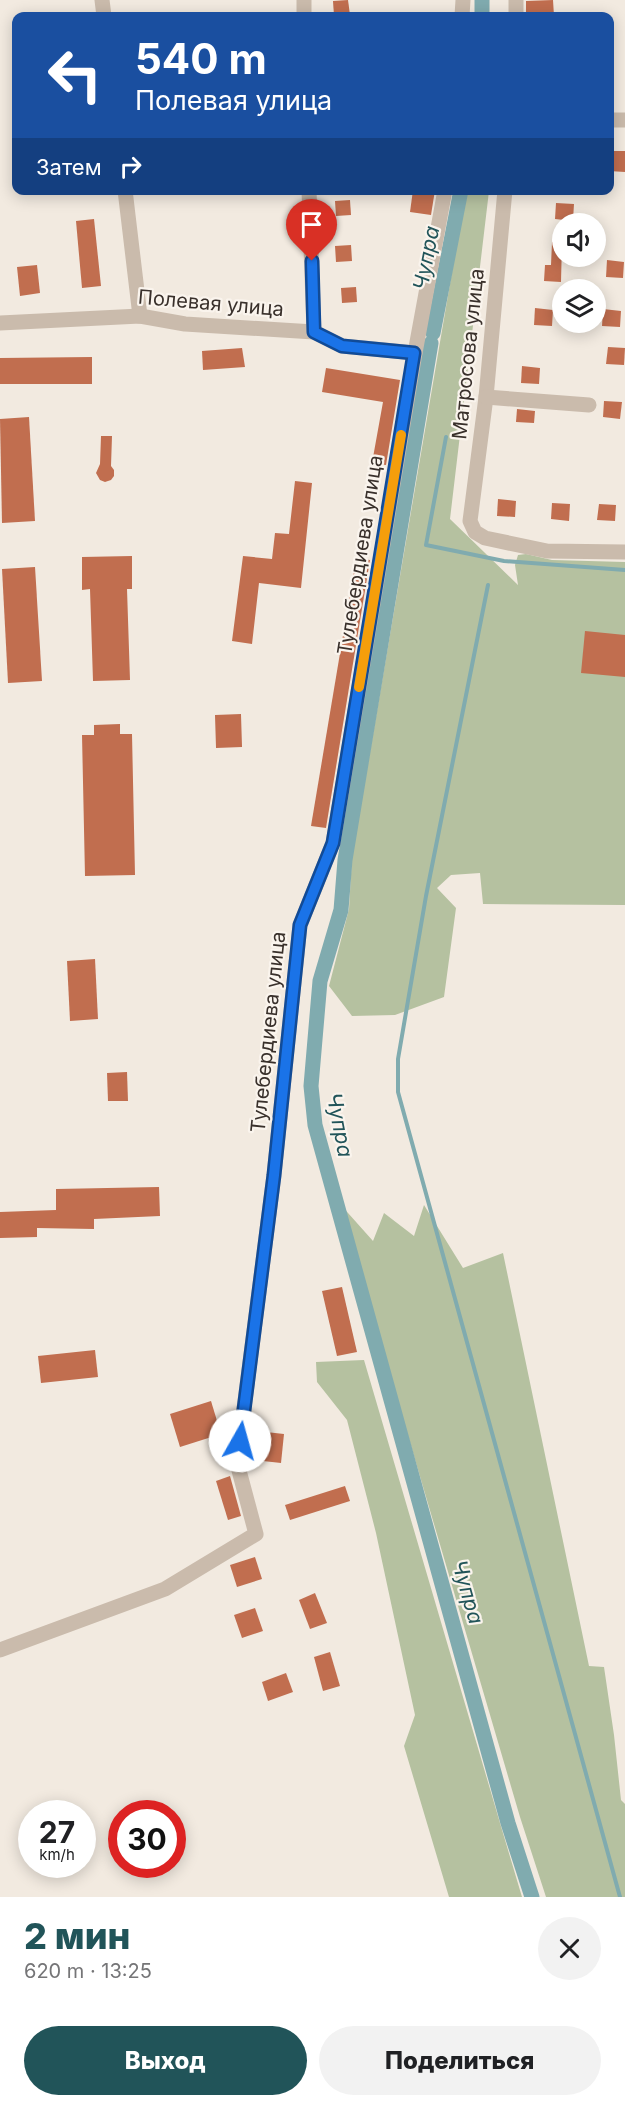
<!DOCTYPE html>
<html lang="ru">
<meta charset="utf-8">
<style>
:root{--surface:#fff;--page:#f2f2f2;--text:#202124;--muted:#757577;--accent:#215459}
body{margin:0;font-family:Inter,sans-serif;background:var(--page);color:var(--text);height:100vh;display:flex;flex-direction:column;font-size:22px;white-space:nowrap}
*{box-sizing:border-box;margin:0}
p{font-size:20px;color:var(--muted)}
.icon{flex:none;width:33px;height:33px;fill:none;stroke:currentColor;stroke-width:2;stroke-linecap:round;stroke-linejoin:round}
.map{position:relative;height:1897px;overflow:hidden}
.panel{display:flex;flex-direction:column;background:var(--surface);flex:1}
.panel>*{flex:none}
.hud{position:absolute;left:12px;top:12px;width:602px;height:183px;border-radius:12px;box-shadow:0 3px 15px #0003;background:#1a4fa0;color:#fff;overflow:hidden}
.fabs{position:absolute;left:552px;top:213px;display:grid;gap:12px}
.fabs a{display:grid;place-items:center;width:54px;height:54px;border-radius:50%;background:var(--surface);box-shadow:0 3px 15px #0003;font-size:30px}
.speed{position:absolute;left:18px;top:1800px;display:flex;gap:12px;font-size:30px;font-weight:700;text-align:center}
.speed>*{display:grid;place-content:center;width:78px;height:78px;border-radius:50%;background:var(--surface);box-shadow:0 3px 15px #0003;line-height:1}
.speed small{font-size:15px;font-weight:400}
.speed .limit{border:9px solid #d22;background:#fff;color:#111}
.pin{position:absolute;display:grid;place-items:center;width:51px;height:51px;color:#fff;margin:-62px -26px;border-radius:50% 50% 50% 0;rotate:-45deg;box-shadow:0 0 6px #0007}
.pin .icon{rotate:45deg}
.me{position:absolute;width:66px;margin:-33px;rotate:7deg;stroke-linejoin:round;filter:drop-shadow(0 0 4px #0008)}
.turn{display:flex;align-items:center;gap:21px;height:126px;padding:0 24px;font-size:27px}
.turn .icon{width:78px;height:78px;stroke-width:2.5}
.turn b{display:block;font-size:42px;line-height:51px}
.then{display:flex;align-items:center;height:57px;padding:0 24px;background:#0003;gap:12px;font-size:22px}
.round{display:grid;place-items:center;flex:none;width:63px;height:63px;border-radius:32px;background:var(--page)}
.headline{display:flex;align-items:center;justify-content:space-between;height:102px;padding:0 24px}
h1{font-size:36px;font-weight:800;line-height:45px;color:var(--accent)}
.primary-button{display:flex;gap:12px;margin-top:auto;padding:12px 24px}
.primary-button a{flex:1;height:69px;border-radius:36px;background:var(--accent);color:#fff;font-size:24px;font-weight:800;line-height:69px;text-align:center}
.primary-button a+a{background:var(--page);color:var(--text)}
.map>svg:first-child{display:block}
</style>
<div class="map">
<svg width="625" height="1897" viewBox="0 0 625 1897">
<rect width="100%" height="100%" fill="#f2eae0"/>
<g fill="#b5c1a0">
<polygon points="468,191 489,191 450,519 518,585 515,565 518,555 526,554 552,560 625,562 625,905 483,904 480,873 451,875 437,888 456,908 444,997 395,1015 352,1016 329,986 349,909 352,857 459,231"/>
<polygon points="340,1204 373,1241 384,1213 414,1236 424,1205 463,1268 503,1253 589,1666 604,1667 614,1735 621,1800 625,1804 625,1897 546,1897 520,1817"/>
<polygon points="364,1360 500,1823 522,1897 449,1897 404,1746 415,1715 376,1533 347,1420 317,1382 316,1362"/>
</g>
<g fill="none" stroke-linecap="round" stroke-linejoin="round">
<g stroke="#80abaf" stroke-width="4">
<polyline points="446,437 426,545 504,561 625,570"/>
<polyline points="488,585 426,896 398,1059 398,1092 620,1897"/>
</g>
<g stroke="#80abaf" stroke-width="15">
<polyline points="482,16 482,0"/>
<polyline points="433,333 461,190"/>
<polyline points="431,343 345,860 341,910 320,981 311,1086 315,1125 508,1823 532,1897"/>
</g>
</g>
<g fill="#c16e4f">
<polygon points="348,0 350,15 334,16 333,1"/>
<polygon points="553,0 554,16 526,16 526,1"/>
<polygon points="610,151 625,151 625,172 609,171"/>
<polygon points="413,190 435,190 431,215 410,212"/>
<polygon points="350,200 351,215 336,216 335,201"/>
<polygon points="556,203 574,204 573,221 555,219"/>
<polygon points="94,219 101,286 82,288 76,221"/>
<polygon points="552,242 562,243 561,282 544,281 545,265 551,265"/>
<polygon points="351,245 352,261 336,262 335,246"/>
<polygon points="607,260 624,262 623,278 606,277"/>
<polygon points="37,265 40,293 20,296 17,267"/>
<polygon points="356,287 357,302 342,303 341,288"/>
<polygon points="535,308 553,310 552,326 534,325"/>
<polygon points="603,309 621,311 620,327 602,326"/>
<polygon points="608,347 625,348 624,365 606,364"/>
<polygon points="242,348 245,367 203,370 202,351"/>
<polygon points="92,357 92,384 0,384 0,358"/>
<polygon points="522,366 540,368 539,384 521,383"/>
<polygon points="326,368 400,380 386,465 372,463 383,402 322,392"/>
<polygon points="604,401 622,402 620,419 603,417"/>
<polygon points="517,409 535,411 534,423 516,422"/>
<polygon points="29,417 35,521 2,523 0,419"/>
<polygon points="101,436 112,436 111,466 114,470 114,476 111,480 105,482 100,480 96,473 100,464"/>
<polygon points="295,481 312,483 301,588 259,583 252,644 232,641 243,556 272,559 275,533 289,534"/>
<polygon points="498,499 516,501 515,517 497,516"/>
<polygon points="552,503 570,504 569,521 551,519"/>
<polygon points="599,504 616,505 615,521 597,520"/>
<polygon points="132,556 132,589 127,589 130,680 93,681 90,589 82,590 82,557"/>
<polygon points="356,558 370,560 326,828 311,826"/>
<polygon points="35,567 42,681 8,683 2,569"/>
<polygon points="585,631 625,635 625,677 581,673"/>
<polygon points="241,714 242,747 216,748 215,715"/>
<polygon points="120,724 120,734 132,734 135,875 85,876 82,735 94,735 94,725"/>
<polygon points="95,959 98,1019 70,1021 67,961"/>
<polygon points="127,1072 128,1101 108,1101 107,1073"/>
<polygon points="159,1187 160,1216 94,1219 94,1229 37,1228 37,1237 0,1238 0,1212 56,1210 56,1189"/>
<polygon points="342,1287 357,1352 337,1356 322,1291"/>
<polygon points="95,1350 98,1377 41,1383 38,1356"/>
<polygon points="211,1401 221,1434 180,1447 170,1414"/>
<polygon points="266,1432 284,1434 281,1463 263,1461"/>
<polygon points="230,1476 241,1516 228,1520 216,1481"/>
<polygon points="345,1486 350,1501 290,1520 285,1505"/>
<polygon points="255,1557 262,1579 237,1587 230,1565"/>
<polygon points="315,1593 327,1623 310,1629 299,1600"/>
<polygon points="255,1608 263,1631 242,1638 234,1615"/>
<polygon points="330,1652 340,1686 323,1691 314,1657"/>
<polygon points="286,1673 293,1692 268,1701 262,1682"/>
</g>
<g fill="none" stroke-linecap="round" stroke-linejoin="round">
<g stroke="#cabbac" stroke-width="15">
<polyline points="102,0 104,16"/>
<polyline points="304,0 304,16"/>
<polyline points="462,16 463,0"/>
<polyline points="516,16 516,0"/>
<polyline points="609,120 625,120"/>
<polyline points="125,190 140,316"/>
<polyline points="309,190 314,332"/>
<polyline points="505,190 486,397 470,521 475,532 485,538 547,551 625,552"/>
<polyline points="0,323 140,316 185,324 314,332 342,346 415,353"/>
<polyline points="486,397 589,405"/>
<polyline points="0,1650 165,1589 256,1534 237,1463 274,1175 300,925 333,843 415,353 445,190"/>
</g>
</g>
<g fill="none" stroke-linecap="round" stroke-linejoin="round">
<g stroke="#114b97" stroke-width="15">
<polyline id="route" points="240,1441 274,1175 300,925 333,843 414,353 342,346 314,332 312,261"/>
</g>
<use href="#route" stroke="#1a73e8" stroke-width="10"/>
<polyline stroke="#f59e0b" stroke-width="10" points="359,687 401,435"/>
</g>
<g text-anchor="middle" dominant-baseline="central" stroke-width="4.5" stroke-linejoin="round" paint-order="stroke">
<g font-size="20" fill="#39302b" stroke="#faf4ed">
<text transform="translate(211 303) rotate(5)">Полевая улица</text>
<text transform="translate(468 354) rotate(-84)">Матросова улица</text>
<text transform="translate(360 555) rotate(-81)">Тулебердиева улица</text>
<text transform="translate(268 1032) rotate(-84)">Тулебердиева улица</text>
</g>
<g font-size="21" font-style="italic" fill="#215459" stroke="#faf4ed">
<text transform="translate(426 258) rotate(-79)">Чупра</text>
<text transform="translate(340 1125) rotate(79)">Чупра</text>
<text transform="translate(468 1592) rotate(74)">Чупра</text>
</g>
</g>
</svg>
<div class="fabs">
<a><svg class="icon" aria-label="sound" viewBox="0 0 24 24"><path d="M4 9h4l5-4v14l-5-4H4zM17 9q2 3 0 6"/></svg></a>
<a><svg class="icon" aria-label="layers" viewBox="0 0 24 24"><path d="M12 4l9 5-9 5-9-5zM3 14l9 5 9-5"/></svg></a>
</div>
<div class="speed"><div>27<small>km/h</small></div><div class="limit">30</div></div>
<div class="pin" style="left:312px;top:261px;background:#d93025"><svg class="icon" aria-label="arrive" viewBox="0 0 24 24"><path d="M6 21V4h12l-3 4 3 4H6"/></svg></div>
<svg class="me" style="left:240px;top:1441px" viewBox="-20 -20 40 40"><circle r="19" fill="#fff"/><path d="M0-13L10 11 0 6-10 11z" fill="#1a73e8"/></svg>
<div class="hud">
<div class="turn"><svg class="icon" aria-label="left" viewBox="0 0 24 24"><path d="M17 20v-9H6M10 6l-5 5 5 5"/></svg><div><b>540 m</b>Полевая улица</div></div>
<div class="then">Затем<svg class="icon" aria-label="right" viewBox="0 0 24 24"><path d="M7 20v-9h11M14 6l5 5-5 5"/></svg></div>
</div>
</div>
<section class="panel">
<div class="headline"><div><h1>2 мин</h1><p>620 m · 13:25</p></div><a class="round"><svg class="icon" aria-label="close" viewBox="0 0 24 24"><path d="M6 6l12 12M18 6L6 18"/></svg></a></div>
<div class="primary-button"><a>Выход</a><a>Поделиться</a></div>
</section>
